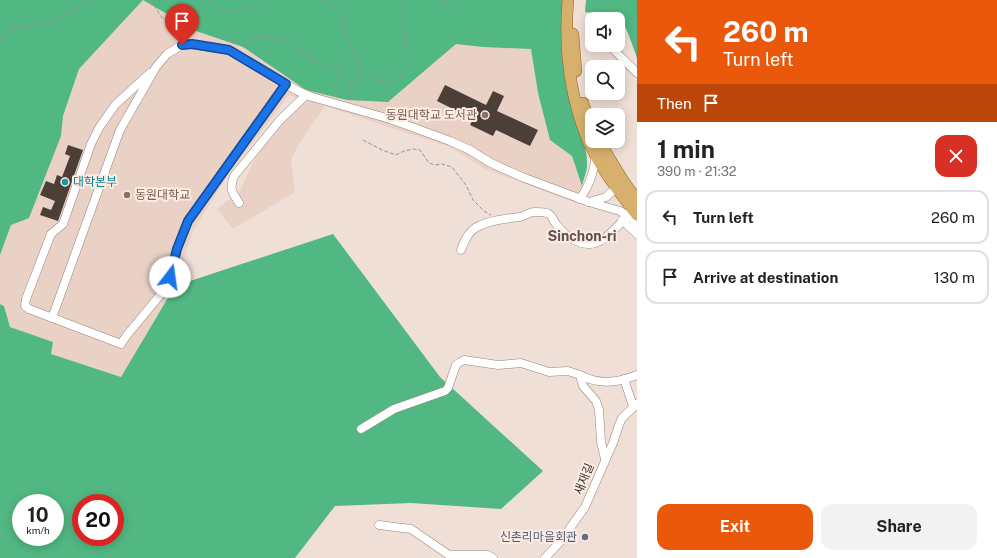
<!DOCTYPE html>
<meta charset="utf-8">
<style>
:root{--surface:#fff;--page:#f2f2f2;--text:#222;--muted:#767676;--line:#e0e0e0;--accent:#ea580c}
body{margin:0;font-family:"Public Sans","Noto Sans KR",sans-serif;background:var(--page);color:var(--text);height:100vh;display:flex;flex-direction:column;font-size:15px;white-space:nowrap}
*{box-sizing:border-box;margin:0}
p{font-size:13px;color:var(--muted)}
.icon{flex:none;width:22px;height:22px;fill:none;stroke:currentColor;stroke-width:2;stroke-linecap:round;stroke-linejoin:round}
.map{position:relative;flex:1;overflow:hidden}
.details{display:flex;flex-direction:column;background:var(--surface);width:360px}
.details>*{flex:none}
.guide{background:#ea580c;color:#fff;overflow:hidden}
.tools{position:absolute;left:585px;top:12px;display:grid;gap:8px}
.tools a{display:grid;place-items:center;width:40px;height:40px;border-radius:8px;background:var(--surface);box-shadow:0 2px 10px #0003;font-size:20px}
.speed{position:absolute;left:12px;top:494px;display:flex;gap:8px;font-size:20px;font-weight:700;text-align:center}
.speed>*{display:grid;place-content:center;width:52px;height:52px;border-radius:50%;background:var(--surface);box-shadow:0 2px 10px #0003;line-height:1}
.speed small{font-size:10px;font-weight:400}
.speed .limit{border:6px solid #d22;background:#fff;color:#111}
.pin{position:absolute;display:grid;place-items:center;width:34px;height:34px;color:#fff;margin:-41px -17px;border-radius:50% 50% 50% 0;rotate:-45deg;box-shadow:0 0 4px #0007}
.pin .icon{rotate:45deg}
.me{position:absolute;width:44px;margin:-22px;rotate:15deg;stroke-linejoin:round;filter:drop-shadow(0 0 3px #0008)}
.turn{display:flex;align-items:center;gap:14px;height:84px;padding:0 20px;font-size:18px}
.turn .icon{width:52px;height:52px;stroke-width:2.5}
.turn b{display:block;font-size:28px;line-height:34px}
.then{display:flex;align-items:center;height:38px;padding:0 20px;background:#0003;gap:8px;font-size:15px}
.round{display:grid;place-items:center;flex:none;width:42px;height:42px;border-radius:12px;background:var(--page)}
.summary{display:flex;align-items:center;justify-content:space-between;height:68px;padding:0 20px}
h1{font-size:24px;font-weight:700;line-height:30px}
.cta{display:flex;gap:8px;margin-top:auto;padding:8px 20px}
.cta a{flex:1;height:46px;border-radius:12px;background:var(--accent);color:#fff;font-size:16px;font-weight:700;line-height:46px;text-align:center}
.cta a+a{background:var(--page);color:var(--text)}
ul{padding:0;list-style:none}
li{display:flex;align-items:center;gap:12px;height:54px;margin:0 8px 6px;padding:0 12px;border:2px solid var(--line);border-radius:12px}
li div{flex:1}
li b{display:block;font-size:15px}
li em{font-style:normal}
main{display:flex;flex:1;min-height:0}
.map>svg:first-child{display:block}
</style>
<main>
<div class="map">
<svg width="637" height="558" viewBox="0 0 637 558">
<rect width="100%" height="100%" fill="#efdfd7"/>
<polygon fill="#e9d1c5" points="143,0 196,31 243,47 306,90 388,102 456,44 483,47 531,49 538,93 550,140 572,156 582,186 576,203 485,169 450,147 325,106 300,142 291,160 295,192 233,229 217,209 240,191 253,162 297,98 289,95 228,175 193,231 175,286 121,377 51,354 53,342 10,327 4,306 0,304 0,255 11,225 61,136 63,116 79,69"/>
<g fill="#52b883" fill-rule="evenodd">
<path d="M0,0H563C559,36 563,74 572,109C577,128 588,145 587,165C587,172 583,180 582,186L572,156L550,140L538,93L531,49L483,47L456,44L388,102L347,100L306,90L243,47L196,31L143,0L79,69L63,116L61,136L29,218L11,225L0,255Z"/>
<path d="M586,0H637V58C635,52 626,26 623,23C616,15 596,14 585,12Z"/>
<path d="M333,234L440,377L543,471L501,509L411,503L335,506L295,558H0V304L4,306L10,327L53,342L51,354L121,377L175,286ZM21,503H55V537H21ZM81,503H115V537H81Z"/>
</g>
<g fill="#4c3f38">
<polygon points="445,85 486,105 493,91 504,96 497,111 538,130 530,146 496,130 493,136 470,125 473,119 437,101"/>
<polygon points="68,145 83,150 58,221 40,215 43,207 51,210 55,201 40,195 46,181 54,184 57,175 62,177 70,156 65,154"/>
</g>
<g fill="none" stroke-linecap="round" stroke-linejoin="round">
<g stroke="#93847d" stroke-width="9">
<g id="minor">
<polyline points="609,45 637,73"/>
<polyline points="150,73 115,105 99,128 91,144 63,224 51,234 26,299 25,306 29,309 121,344 127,335 161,294 170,277 177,249 188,221 285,84"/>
<path d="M580,199C590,185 594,172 596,156"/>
<polyline points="589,202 606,197 616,188"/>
<path d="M239,203C232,192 229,189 234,176L280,120L306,95"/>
<polyline points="622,220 637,234"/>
<path d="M461,250C464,241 469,230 479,226C488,221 510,218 520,217C525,216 529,212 534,212C538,212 543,212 547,213C553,215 552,219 556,224C564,234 576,244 589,244C605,244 617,225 628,216"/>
<polyline points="52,318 120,130 156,67 167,54 182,45 188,44 229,50 298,91 312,97 390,119 450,141 470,150 491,163 522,177 589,202 620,211 632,218 637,224"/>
<path d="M580,375C599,385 617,383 637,375"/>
<polyline points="624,379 633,406"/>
<polyline points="361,429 394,409 445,391 448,388 456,365 460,362 464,360 498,365 521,363 549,372 568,371 580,375 583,386 596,401 599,410 601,442 605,459"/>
<polyline points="379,525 411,529 449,555 488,555 493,558"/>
<polyline points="545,558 560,542 585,507 613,443 619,425 622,418 637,404"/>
</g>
</g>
<g stroke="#8f6318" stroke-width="12">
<g id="major">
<path d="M568,0C564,48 569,93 587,138C599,166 618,191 637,215"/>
<polyline points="573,34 576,71"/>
<polyline points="583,103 592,127"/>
<polyline points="599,141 624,182 637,200"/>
</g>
</g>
<g stroke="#9d928c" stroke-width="1" stroke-dasharray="4 2" stroke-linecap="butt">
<polyline points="151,0 162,18 179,25 187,37"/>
<path d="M209,0C217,14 243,11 255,6L257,0"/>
<polyline points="324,0 336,9 342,18 343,30 350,47 362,70 373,79 391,83 400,77 406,70 403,8 405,0"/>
<polyline points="435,0 440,5 444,5 449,0"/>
<polyline points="0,39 9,31 16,28 32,26 52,20 74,11 94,0"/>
<polyline points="232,43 239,41 248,42 265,36 275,38 309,54 314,62 332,68 341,68 344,77 352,87"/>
<polyline points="349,100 351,91 362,70"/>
<polyline points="363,140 382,150 396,155 404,151 414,149 420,150 429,163 435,165 442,164 452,167 466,185 473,200 484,211 491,215"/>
</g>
<use href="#minor" stroke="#fff" stroke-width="8"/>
<use href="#major" stroke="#d7b06d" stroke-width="11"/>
</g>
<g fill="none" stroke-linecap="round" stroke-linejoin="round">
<g stroke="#114b97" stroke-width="10">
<polyline id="route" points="170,277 177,249 188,221 286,84 229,50 192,44 182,45"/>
</g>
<use href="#route" stroke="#1a73e8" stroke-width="7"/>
</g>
<g fill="#8d6e63" stroke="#fdece4" stroke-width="1.5">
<circle cx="485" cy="115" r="4"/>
<circle cx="127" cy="195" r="4"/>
</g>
<circle fill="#0f9aa8" stroke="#fdece4" stroke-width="1.5" cx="65" cy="182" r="4"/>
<circle fill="#5c6f8a" stroke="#fdece4" stroke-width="1.5" cx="585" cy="537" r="4"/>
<g text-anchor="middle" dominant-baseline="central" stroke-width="4" stroke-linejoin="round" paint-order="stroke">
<g font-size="12" fill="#785e54" stroke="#fdece4" text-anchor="end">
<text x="477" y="115">동원대학교 도서관</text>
<text x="135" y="195" text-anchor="start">동원대학교</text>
</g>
<g font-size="12" fill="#0d838f" stroke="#fdece4" text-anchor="start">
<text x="73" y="182">대학본부</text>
</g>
<g font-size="12" fill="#3a3431" stroke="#fdece4">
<text transform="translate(584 479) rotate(-68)">새재길</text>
</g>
<g font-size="12" fill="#4e5e75" stroke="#fdece4" text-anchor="end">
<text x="577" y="537">신촌리마을회관</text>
</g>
<g font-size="14" font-weight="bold" fill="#5e504a" stroke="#fdece4">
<text x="582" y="236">Sinchon-ri</text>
</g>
</g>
</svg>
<div class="tools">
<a><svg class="icon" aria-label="sound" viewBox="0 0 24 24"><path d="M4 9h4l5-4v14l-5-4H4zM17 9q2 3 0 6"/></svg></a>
<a><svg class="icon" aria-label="search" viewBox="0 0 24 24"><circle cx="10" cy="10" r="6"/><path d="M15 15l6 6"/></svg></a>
<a><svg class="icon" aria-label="layers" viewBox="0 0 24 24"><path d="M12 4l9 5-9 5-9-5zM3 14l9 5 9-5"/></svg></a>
</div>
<div class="speed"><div>10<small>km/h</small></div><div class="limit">20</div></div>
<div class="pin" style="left:182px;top:45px;background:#d93025"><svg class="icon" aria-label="arrive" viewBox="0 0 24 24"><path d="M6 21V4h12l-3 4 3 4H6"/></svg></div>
<svg class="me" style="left:170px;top:277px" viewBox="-20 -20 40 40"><circle r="19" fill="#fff"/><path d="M0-13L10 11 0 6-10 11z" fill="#1a73e8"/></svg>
</div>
<section class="details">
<div class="guide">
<div class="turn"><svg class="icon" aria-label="left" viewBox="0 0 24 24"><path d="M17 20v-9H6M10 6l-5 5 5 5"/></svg><div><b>260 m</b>Turn left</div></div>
<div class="then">Then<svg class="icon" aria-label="arrive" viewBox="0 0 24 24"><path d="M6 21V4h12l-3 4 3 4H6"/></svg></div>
</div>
<div class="summary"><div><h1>1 min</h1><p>390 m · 21:32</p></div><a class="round" style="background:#d93025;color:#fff"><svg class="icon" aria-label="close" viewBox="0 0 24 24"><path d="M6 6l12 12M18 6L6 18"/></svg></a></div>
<ul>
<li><svg class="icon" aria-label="left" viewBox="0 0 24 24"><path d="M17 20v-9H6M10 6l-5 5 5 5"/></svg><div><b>Turn left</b></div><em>260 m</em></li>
<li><svg class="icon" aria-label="arrive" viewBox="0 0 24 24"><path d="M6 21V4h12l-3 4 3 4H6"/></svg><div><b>Arrive at destination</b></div><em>130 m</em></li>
</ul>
<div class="cta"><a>Exit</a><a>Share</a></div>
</section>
</main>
